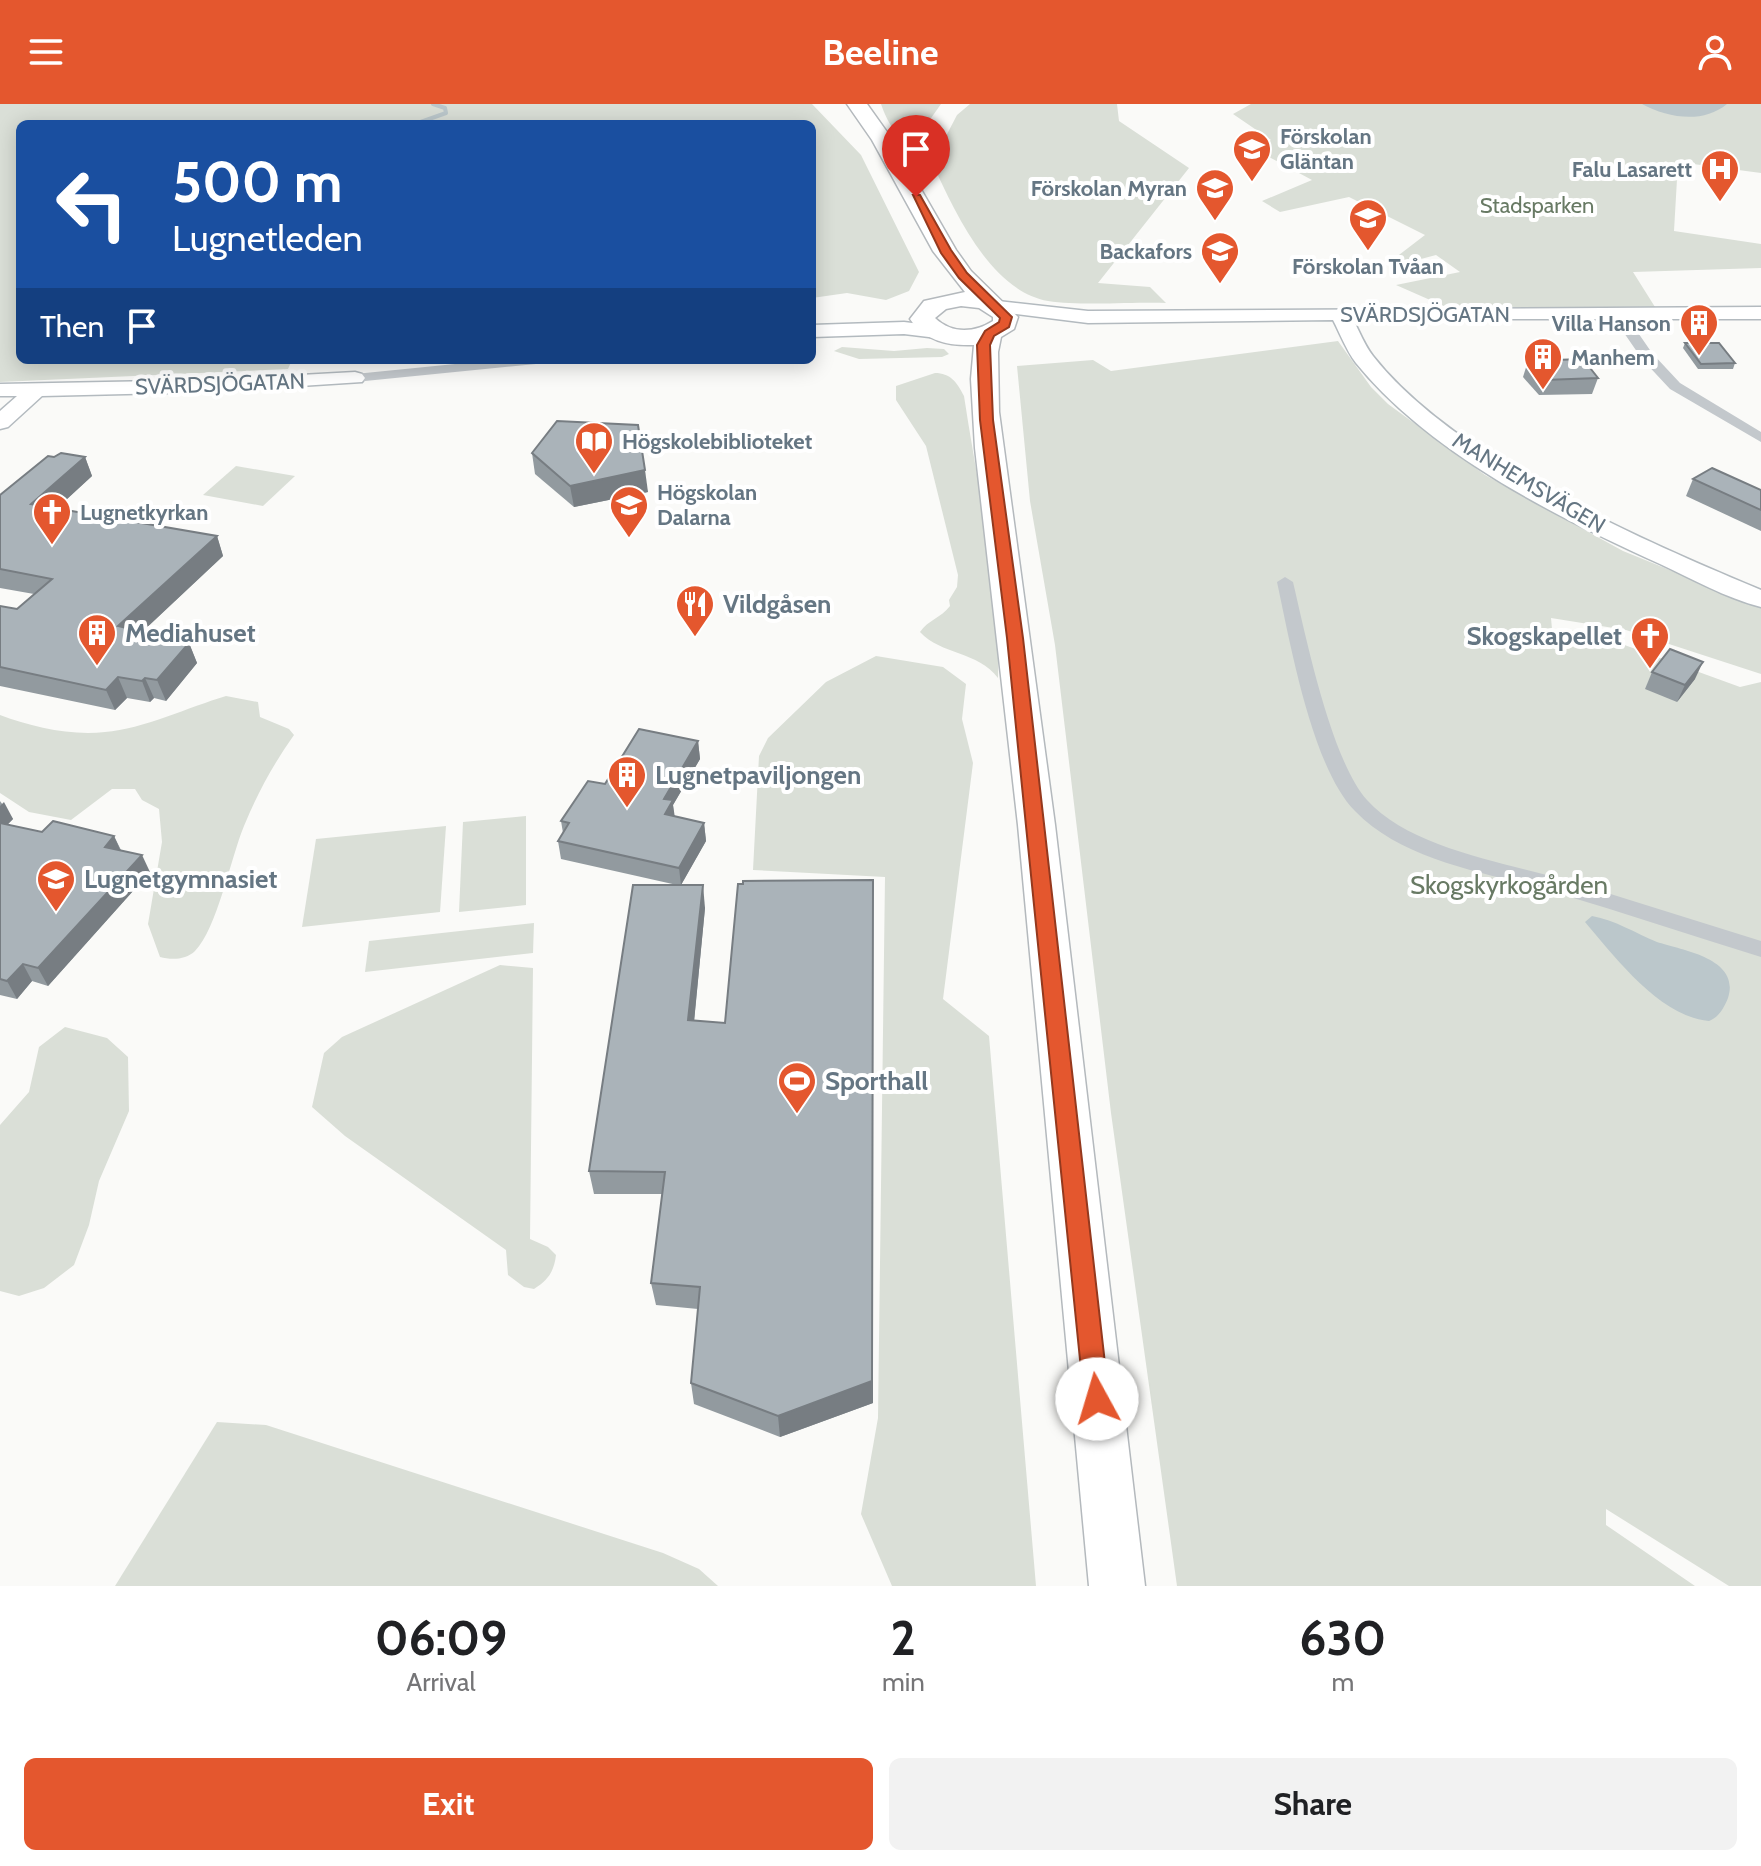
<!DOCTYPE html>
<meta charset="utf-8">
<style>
:root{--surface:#fff;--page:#f2f2f2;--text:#202124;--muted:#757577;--accent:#e4572e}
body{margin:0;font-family:Cabin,sans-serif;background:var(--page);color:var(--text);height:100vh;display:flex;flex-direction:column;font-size:30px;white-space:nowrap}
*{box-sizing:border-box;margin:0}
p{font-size:26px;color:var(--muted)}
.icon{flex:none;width:44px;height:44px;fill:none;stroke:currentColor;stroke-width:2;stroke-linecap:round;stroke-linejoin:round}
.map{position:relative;height:1482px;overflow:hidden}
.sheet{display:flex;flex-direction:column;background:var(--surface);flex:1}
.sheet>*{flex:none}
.guide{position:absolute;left:16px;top:16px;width:800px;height:244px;border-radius:12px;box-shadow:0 4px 20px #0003;background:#1a4fa0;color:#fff;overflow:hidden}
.pin{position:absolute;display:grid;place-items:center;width:68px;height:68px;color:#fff;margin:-82px -34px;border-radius:50% 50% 50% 0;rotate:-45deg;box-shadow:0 0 8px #0007}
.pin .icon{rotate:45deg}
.me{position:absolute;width:88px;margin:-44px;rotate:354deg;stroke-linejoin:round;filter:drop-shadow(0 0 6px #0008)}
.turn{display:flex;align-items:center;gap:28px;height:168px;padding:0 24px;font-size:36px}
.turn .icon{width:104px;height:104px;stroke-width:2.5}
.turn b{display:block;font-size:56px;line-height:68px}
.then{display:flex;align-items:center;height:76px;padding:0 24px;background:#0003;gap:16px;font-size:30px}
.eta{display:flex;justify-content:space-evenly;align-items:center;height:136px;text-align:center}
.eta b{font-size:48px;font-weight:700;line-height:56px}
.button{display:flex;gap:16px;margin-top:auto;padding:16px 24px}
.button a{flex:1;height:92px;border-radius:12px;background:var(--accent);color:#fff;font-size:32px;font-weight:700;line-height:92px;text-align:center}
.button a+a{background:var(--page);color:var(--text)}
header{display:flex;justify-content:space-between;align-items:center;height:104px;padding:0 24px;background:var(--accent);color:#fff;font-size:36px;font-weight:700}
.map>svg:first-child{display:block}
</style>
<header><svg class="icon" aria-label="menu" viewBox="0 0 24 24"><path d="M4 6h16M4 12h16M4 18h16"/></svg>Beeline<svg class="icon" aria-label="person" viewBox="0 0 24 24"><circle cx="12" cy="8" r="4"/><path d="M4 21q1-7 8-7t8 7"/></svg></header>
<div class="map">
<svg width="1761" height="1482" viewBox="0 0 1761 1482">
<rect width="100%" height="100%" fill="#fafaf8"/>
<g fill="#dadfd7">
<polygon points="0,0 812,0 861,51 919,168 909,187 886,196 847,189 812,194 812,20 20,20 20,256 292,256 288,265 0,278"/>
<path d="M881,0H941L929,17L924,40C898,39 888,20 881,0Z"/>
<path d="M970,0H1117L1119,17L1189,64L1098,179L1150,183L1166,199C1132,198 1079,202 1048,197C989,186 955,107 932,59L957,11Z"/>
<polygon points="1251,0 1761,0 1761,69 1678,58 1674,127 1761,140 1761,164 1633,168 1655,203 1446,203 1396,181 1460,168 1436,151 1402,160 1395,154 1425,131 1349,93 1280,108 1262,97 1312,76 1254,45 1271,36 1233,10"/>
<polygon points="1338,237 1371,283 1388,300 1485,371 1623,447 1761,503 1761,570 1626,526 1551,514 1552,525 1586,527 1740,583 1761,578 1761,1482 1729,1482 1606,1405 1606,1421 1695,1482 1177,1482 1111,1009 1055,541 1030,397 1017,262 1093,256 1111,267"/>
<polygon points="842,243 894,247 927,244 944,245 949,250 942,253 859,255 834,247"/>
<path d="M935,269C950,269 957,278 964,292C978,385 1000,479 998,574C978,547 941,551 920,528C928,516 941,514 950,502L949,496L957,483L958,471L926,342L896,296V282Z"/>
<polygon points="236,362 295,372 263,402 203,391"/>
<polygon points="876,552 943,563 966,580 962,615 973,659 943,895 989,932 1036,1482 892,1482 861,1410 878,1314 885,773 753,766 759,652 768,634 826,578"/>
<path d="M226,592L258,598L260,613L289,625L294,631C274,659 257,690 244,722C231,753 217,825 195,847C186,856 171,856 160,853L148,820L162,738L159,705L142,696L135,685H112L71,716L29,708L0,689V611C32,623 71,632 105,628C143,625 189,603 226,592Z"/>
<polygon points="526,712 526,801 459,808 463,718"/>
<polygon points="446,722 440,808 302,823 316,735"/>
<polygon points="534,819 533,849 365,868 369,837"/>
<path d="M500,861L533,864L530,1135L548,1143L556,1151C554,1168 548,1176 534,1185L524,1183L508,1171L506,1146L345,1032L312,1003L324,949L342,933Z"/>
<polygon points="65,923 107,934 128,953 129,1007 99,1077 89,1121 74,1161 44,1184 19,1192 0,1187 0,1021 29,988 39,943"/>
<polygon points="217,1318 266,1321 663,1449 699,1465 718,1482 115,1482"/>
</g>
<g fill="#bbc7cb">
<path d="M1642,0H1727C1703,20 1668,14 1642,0Z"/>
<path d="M1592,812C1615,816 1635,829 1657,838C1681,846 1741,854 1728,894C1724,904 1719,913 1709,917C1660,913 1614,852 1585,818Z"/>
</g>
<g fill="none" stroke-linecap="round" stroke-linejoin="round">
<polyline stroke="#bbc7cb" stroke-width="4" points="415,20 446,9 445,4 433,0"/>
<g stroke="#b3babf" stroke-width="3">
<g id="secondary">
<path d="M998,197L1088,207L1761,203V215H1353C1359,227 1365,242 1373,252C1454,355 1642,436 1761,486V503C1726,494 1692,475 1660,460C1556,413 1429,349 1356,259C1346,246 1340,229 1333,216L1088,219L991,207L988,203Z"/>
<polygon points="904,218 937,222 947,228 937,234 904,230 812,233 812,221"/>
<polygon points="355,268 362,270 365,274 362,278 210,288 42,292 8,323 0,325 0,307 17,292 0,292 0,280 210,276"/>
</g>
</g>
<g stroke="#b4b9bd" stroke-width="3">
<path id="highway" d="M847,0H867L892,35L956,146L971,167L1018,213L1014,225L1001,233L998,248L999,308L1055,721L1145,1482H1089L1018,721L975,344L971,275L974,241C948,242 925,237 910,215L924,197L965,188L933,147L872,36ZM961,202L979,204L993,213V217C974,229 952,230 935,214L946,205Z"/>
</g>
<g fill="#c3c8cc" fill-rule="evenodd">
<polygon points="1613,207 1623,207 1652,249 1680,279 1761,328 1761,338 1670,285 1642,255 1611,210"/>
<polygon points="495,256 543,256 536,260 355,278 348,274 355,270"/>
<path d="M1285,473L1293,478C1306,533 1331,656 1367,696C1411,745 1508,759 1569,777C1633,797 1697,817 1761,837V853C1693,832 1625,809 1557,789C1492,769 1405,759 1355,707C1312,664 1290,538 1277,478Z"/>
</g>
<use href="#secondary" fill="#fff" fill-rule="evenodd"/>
<use href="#highway" fill="#fff" fill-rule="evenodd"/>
</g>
<g fill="#929a9f">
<polygon points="1685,239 1735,259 1733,265 1698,265 1683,244"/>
<polygon points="1528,257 1598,274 1592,290 1539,291 1523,273"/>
<polygon points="532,349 648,388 574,403 535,370"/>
<polygon points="54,353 85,353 92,372 57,404 217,432 223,452 142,528 189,539 197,559 166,597 154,594 150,598 127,594 115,606 0,582 0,502 17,505 34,490 0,484 0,391"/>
<polygon points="1693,375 1761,386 1761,427 1686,392"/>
<polygon points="1652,568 1695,575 1677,598 1645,585"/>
<polygon points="698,637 700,655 673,701 674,712 704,719 706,737 681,781 705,804 694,917 873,1299 780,1333 694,1300 691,1279 698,1205 656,1201 651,1179 662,1090 594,1090 589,1067 677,781 561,755 558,737 563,729 561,717 605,680"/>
<polygon points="0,697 13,715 7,721 42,728 114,732 121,746 150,768 48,882 32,877 17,895 0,891"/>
</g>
<g fill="#777d82">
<polygon points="85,353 92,372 40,420 31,400"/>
<polygon points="645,366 648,388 574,403 570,382"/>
<polygon points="217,432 223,452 126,543 118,522"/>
<polygon points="189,539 197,559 166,597 157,576"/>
<polygon points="1703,558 1695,575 1677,598 1685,581"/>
<polygon points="118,573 127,594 115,606 106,586"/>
<polygon points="145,574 154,594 150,598 142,577"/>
<polygon points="698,637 700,655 673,701 675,714 667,727 664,695"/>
<polygon points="4,698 13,715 0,728 0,702"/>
<polygon points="704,719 706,737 681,781 679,764"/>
<polygon points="114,732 122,750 105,743"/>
<polygon points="142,751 150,768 48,882 38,864"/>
<polygon points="873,776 873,1299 780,1333 778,1312"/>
<polygon points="703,781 705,804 692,939 688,916"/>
<polygon points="23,860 32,877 17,895 7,877"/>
</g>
<g fill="#aab3b9" stroke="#777d82" stroke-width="2">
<polygon points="1685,239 1719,239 1735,259 1701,260"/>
<polygon points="1583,255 1598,274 1544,276 1528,257"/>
<polygon points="557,317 638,321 645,366 570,382 532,349"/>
<polygon points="61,349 85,353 31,400 217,432 118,522 189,539 157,576 145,574 142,577 118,573 106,586 0,563 0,502 17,505 52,475 0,465 0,391 48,352 54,353"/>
<polygon points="1712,364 1761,386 1761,406 1693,375"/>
<polygon points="1670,545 1703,558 1685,581 1652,568"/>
<polygon points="639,625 698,637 664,695 673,696 665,710 704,719 679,764 558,737 569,719 561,717 588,677 605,680"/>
<polygon points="53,717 114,732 105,743 142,751 38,864 23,860 7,877 0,875 0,719 42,728"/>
<polygon points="873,776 872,1277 778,1312 691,1279 700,1183 651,1179 665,1068 589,1067 633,781 703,781 688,916 725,919 738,780 743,780 743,777"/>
</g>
<polygon fill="#e4572e" stroke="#94391e" stroke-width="2" points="913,91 920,91 951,146 967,169 1012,213 1009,223 994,232 990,241 993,316 1023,534 1109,1295 1106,1303 1097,1306 1088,1303 1084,1295 1007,534 980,316 977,241 985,227 999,218 1000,214 959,174 941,149"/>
<defs>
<g id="school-pin" transform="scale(2)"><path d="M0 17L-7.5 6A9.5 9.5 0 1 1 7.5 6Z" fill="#e4572e" stroke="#fff"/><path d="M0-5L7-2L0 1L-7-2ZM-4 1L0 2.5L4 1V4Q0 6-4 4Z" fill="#fff"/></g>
<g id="hospital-pin" transform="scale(2)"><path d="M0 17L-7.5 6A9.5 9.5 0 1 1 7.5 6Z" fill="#e4572e" stroke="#fff"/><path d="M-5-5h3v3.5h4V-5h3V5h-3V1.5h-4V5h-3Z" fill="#fff"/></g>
<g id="building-pin" transform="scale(2)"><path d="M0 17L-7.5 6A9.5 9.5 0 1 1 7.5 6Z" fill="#e4572e" stroke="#fff"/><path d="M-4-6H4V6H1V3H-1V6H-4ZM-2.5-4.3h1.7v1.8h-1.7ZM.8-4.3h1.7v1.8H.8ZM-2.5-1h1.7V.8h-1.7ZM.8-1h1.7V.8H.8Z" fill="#fff"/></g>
<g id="library-pin" transform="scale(2)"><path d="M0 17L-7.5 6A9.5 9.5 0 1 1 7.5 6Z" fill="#e4572e" stroke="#fff"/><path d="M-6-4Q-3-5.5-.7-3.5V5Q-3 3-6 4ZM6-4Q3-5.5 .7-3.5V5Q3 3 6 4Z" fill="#fff"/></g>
<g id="university-pin" transform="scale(2)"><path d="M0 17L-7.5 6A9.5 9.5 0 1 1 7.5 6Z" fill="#e4572e" stroke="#fff"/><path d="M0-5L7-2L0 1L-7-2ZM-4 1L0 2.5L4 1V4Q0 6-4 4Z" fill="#fff"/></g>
<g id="church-pin" transform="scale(2)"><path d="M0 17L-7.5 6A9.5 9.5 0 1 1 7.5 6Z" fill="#e4572e" stroke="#fff"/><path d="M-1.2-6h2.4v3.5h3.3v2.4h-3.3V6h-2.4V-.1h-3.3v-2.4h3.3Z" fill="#fff"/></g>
<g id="restaurant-pin" transform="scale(2)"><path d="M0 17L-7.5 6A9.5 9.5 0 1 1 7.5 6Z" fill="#e4572e" stroke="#fff"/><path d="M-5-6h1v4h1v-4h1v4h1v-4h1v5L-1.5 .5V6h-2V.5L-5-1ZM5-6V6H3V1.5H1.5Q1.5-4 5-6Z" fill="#fff"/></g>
<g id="stadium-pin" transform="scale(2)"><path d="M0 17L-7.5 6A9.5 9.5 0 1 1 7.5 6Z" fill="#e4572e" stroke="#fff"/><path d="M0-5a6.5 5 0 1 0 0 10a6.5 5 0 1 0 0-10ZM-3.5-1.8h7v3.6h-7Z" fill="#fff"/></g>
</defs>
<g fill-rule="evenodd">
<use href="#school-pin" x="1252" y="45"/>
<use href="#hospital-pin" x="1720" y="65"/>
<use href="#school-pin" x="1215" y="84"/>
<use href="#school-pin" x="1368" y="114"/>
<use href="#school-pin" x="1220" y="147"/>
<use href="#building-pin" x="1699" y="219"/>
<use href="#building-pin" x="1543" y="253"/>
<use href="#library-pin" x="594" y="337"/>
<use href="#university-pin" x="629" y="401"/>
<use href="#church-pin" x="52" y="408"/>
<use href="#restaurant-pin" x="695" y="500"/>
<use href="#building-pin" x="97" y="529"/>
<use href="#church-pin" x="1650" y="532"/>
<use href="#building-pin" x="627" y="671"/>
<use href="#school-pin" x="56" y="775"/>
<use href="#stadium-pin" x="797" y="977"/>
</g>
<g text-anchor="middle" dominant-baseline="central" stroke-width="8" stroke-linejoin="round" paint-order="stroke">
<g font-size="22" font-weight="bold" fill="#657683" stroke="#fff" text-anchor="start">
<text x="1280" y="32">Förskolan<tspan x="1280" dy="25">Gläntan</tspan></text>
<text x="1692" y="65" text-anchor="end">Falu Lasarett</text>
<text x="1187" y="84" text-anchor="end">Förskolan Myran</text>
<text x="1192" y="147" text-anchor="end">Backafors</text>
<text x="1368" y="162" text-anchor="middle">Förskolan Tvåan</text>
<text x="1671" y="219" text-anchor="end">Villa Hanson</text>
<text x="1571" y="253">Manhem</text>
<text x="622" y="337">Högskolebiblioteket</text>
<text x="657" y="388">Högskolan<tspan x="657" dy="25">Dalarna</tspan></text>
<text x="80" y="408">Lugnetkyrkan</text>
</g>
<g font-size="22" fill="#687a64" stroke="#fff">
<text x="1537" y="101">Stadsparken</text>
</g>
<g font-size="22" fill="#657683" stroke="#fff">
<text x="1425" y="210">SVÄRDSJÖGATAN</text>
<text transform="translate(220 280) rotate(-2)">SVÄRDSJÖGATAN</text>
<text transform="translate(1529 379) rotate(31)">MANHEMSVÄGEN</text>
</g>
<g font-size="26" font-weight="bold" fill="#657683" stroke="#fff" text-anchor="start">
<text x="723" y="500">Vildgåsen</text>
<text x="125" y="529">Mediahuset</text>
<text x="1622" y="532" text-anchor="end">Skogskapellet</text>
<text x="655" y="671">Lugnetpaviljongen</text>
<text x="84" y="775">Lugnetgymnasiet</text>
<text x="825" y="977">Sporthall</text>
</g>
<g font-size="26" fill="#687a64" stroke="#fff">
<text x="1509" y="781">Skogskyrkogården</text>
</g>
</g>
</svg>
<div class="pin" style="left:916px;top:93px;background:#d93025"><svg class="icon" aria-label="arrive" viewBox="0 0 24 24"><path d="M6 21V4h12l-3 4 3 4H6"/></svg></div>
<svg class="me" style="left:1097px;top:1295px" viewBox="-20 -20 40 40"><circle r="19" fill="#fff"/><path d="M0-13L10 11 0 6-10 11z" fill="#e4572e"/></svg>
<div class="guide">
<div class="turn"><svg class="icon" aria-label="left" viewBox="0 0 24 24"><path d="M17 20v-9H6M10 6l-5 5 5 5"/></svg><div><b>500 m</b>Lugnetleden</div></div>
<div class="then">Then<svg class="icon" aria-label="arrive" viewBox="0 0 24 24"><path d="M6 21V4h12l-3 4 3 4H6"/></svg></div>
</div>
</div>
<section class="sheet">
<div class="eta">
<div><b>06:09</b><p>Arrival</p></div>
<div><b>2</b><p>min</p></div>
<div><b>630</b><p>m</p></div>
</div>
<div class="button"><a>Exit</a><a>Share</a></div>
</section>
